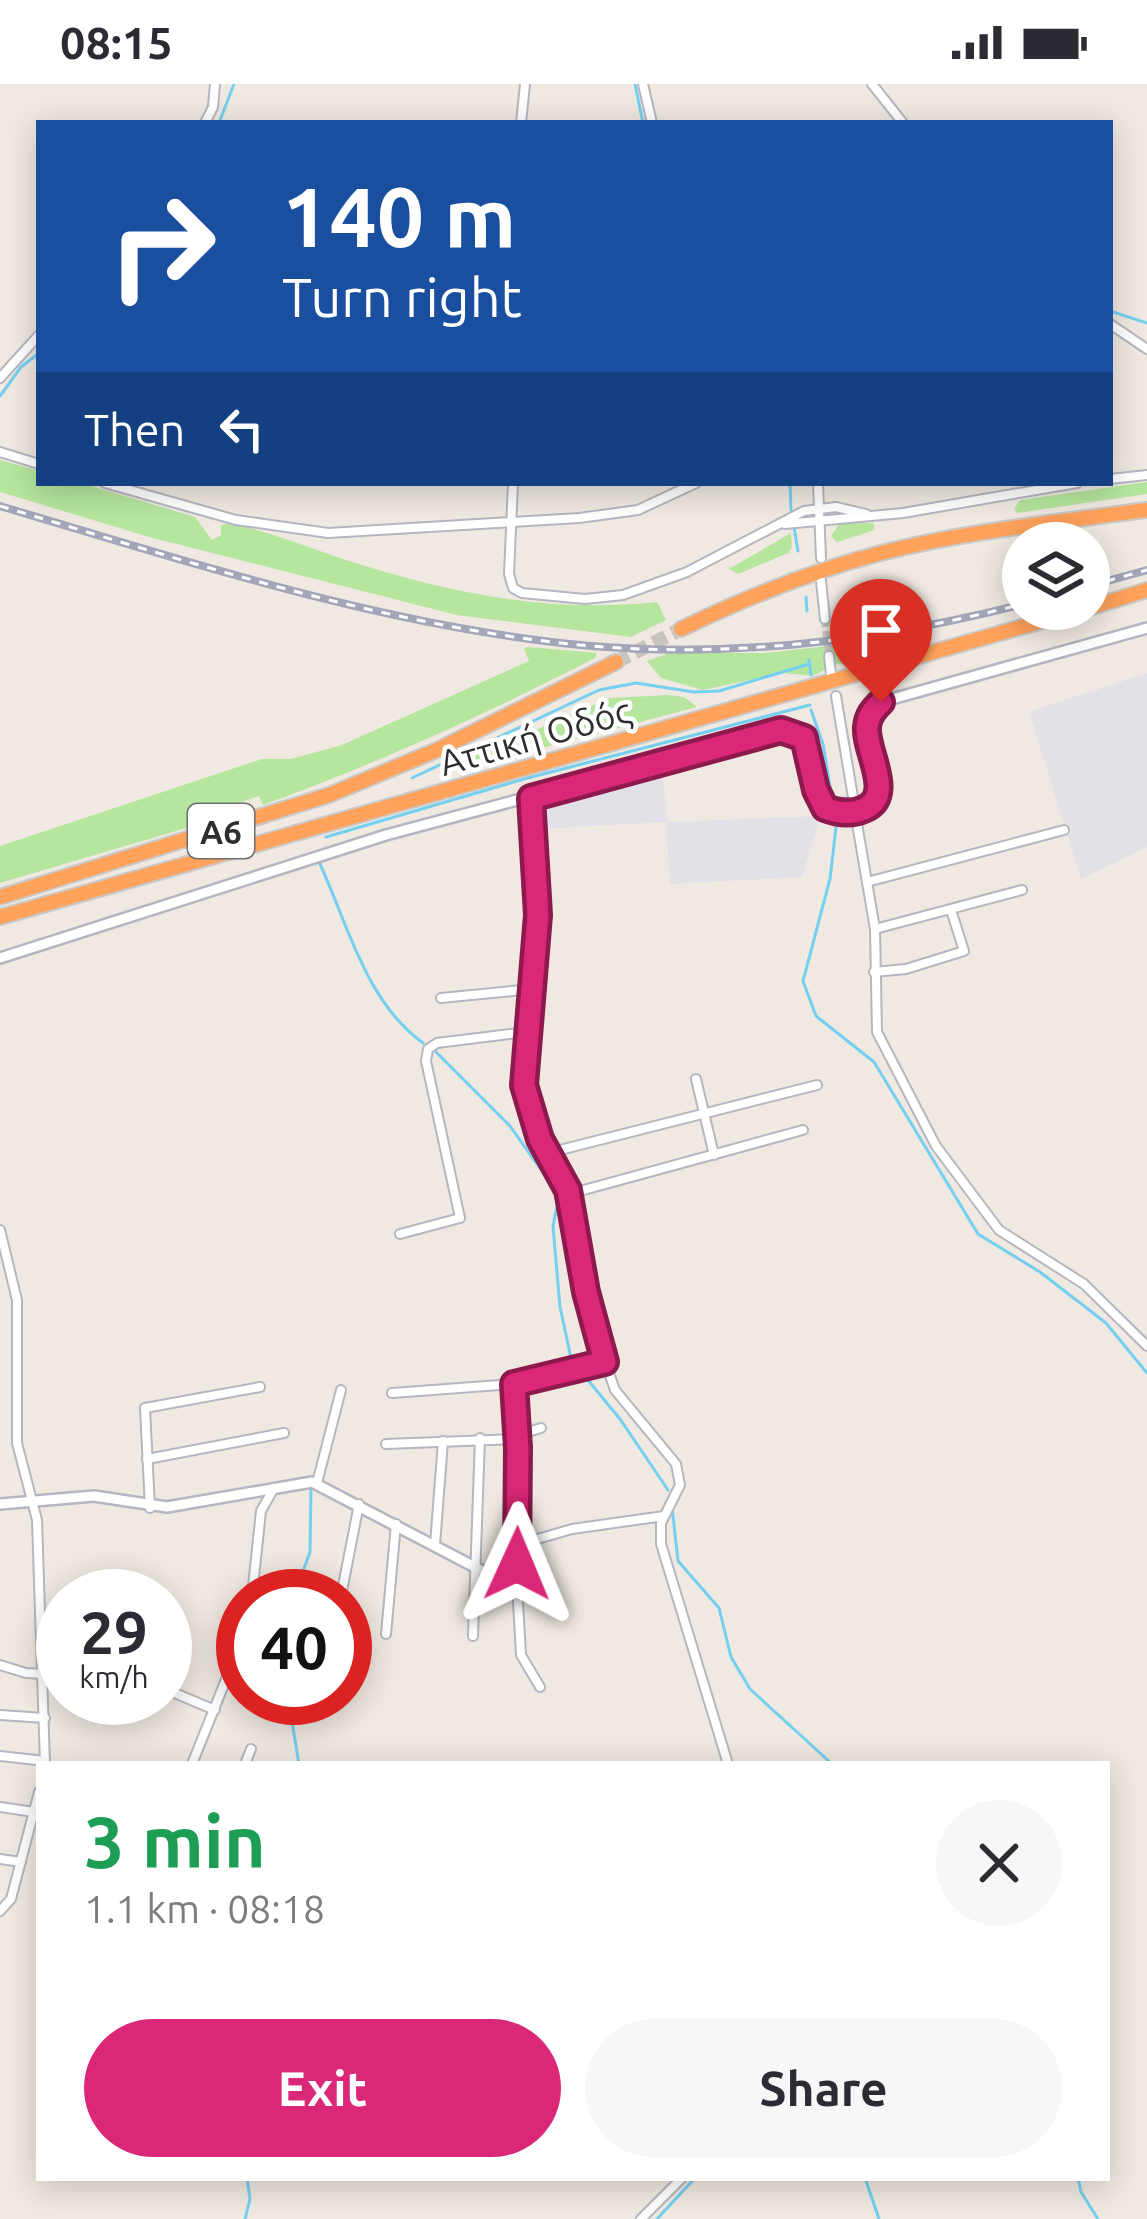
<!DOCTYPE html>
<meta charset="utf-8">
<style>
:root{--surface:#fff;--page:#f7f7f7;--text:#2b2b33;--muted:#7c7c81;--accent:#db2777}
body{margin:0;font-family:Ubuntu,sans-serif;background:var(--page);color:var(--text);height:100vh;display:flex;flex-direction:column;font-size:45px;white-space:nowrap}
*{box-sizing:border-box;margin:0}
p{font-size:39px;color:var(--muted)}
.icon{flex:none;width:66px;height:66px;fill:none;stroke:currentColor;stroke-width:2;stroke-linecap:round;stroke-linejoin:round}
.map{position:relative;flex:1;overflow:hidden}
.side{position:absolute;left:36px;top:1677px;width:1074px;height:420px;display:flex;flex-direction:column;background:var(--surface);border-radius:0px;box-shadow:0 6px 30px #0003}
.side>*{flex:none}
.hud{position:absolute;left:36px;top:36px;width:1077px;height:366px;border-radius:0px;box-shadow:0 6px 30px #0003;background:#1a4fa0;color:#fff;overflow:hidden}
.fabs{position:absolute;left:1002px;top:438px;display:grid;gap:24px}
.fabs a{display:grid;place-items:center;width:108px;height:108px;border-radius:50%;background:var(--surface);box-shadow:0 6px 30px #0003;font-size:60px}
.speed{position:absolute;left:36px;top:1485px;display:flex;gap:24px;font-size:60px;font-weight:700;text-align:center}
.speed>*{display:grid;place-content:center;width:156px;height:156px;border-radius:50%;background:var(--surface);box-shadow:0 6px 30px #0003;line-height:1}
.speed small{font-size:30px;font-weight:400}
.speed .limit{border:18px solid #d22;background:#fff;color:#111}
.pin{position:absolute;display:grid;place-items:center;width:102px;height:102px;color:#fff;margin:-123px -51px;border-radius:50% 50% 50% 0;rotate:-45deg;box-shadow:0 0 12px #0007}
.pin .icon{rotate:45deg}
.me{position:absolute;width:132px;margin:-66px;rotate:1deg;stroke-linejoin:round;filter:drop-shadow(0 0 9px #0008)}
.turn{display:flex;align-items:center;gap:42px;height:252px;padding:0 48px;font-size:54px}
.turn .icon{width:156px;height:156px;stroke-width:2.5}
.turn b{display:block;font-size:84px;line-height:102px}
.then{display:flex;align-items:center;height:114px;padding:0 48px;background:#0003;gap:24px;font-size:45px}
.round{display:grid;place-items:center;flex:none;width:126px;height:126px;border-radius:63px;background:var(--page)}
.headline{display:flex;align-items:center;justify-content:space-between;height:204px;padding:0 48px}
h1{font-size:72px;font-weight:700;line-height:90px;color:#1e9e55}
.action{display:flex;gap:24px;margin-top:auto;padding:24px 48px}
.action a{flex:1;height:138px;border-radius:72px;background:var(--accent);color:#fff;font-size:48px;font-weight:700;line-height:138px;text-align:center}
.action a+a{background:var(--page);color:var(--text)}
.status{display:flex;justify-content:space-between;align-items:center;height:84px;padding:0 60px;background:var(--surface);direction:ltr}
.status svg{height:33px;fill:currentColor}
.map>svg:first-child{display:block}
</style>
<div class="status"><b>08:15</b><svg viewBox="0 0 49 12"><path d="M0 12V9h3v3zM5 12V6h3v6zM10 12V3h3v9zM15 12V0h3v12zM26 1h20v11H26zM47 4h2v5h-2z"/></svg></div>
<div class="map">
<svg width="1147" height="2135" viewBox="0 0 1147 2135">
<rect width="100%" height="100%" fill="#efe9e1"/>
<g fill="#e3e1e8">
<polygon points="1147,589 1147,763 1081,795 1029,628"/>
<polygon points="662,689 668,738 821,732 802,793 670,800 666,738 539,745 538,721"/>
</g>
<g fill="#b6e59e">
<path d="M0,376L39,387V399H81L195,433L212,456L221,451V442L228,439C274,448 317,467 362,481C458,511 556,529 657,518L666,536L631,553L457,531L149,453L0,408Z"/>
<polygon points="1147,398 1147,410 1017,429 1014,425 1020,416"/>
<polygon points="840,439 873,439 875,446 837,458 831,452"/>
<polygon points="791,449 792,463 788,469 738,490 729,485"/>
<polygon points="910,553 913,560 910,565 834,581 813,592 783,589 703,606 661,594 647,577 669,569 765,569"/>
<path d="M528,563L597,569L595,574C487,630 378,679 263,721L259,712L219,726L217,735L0,799V762L262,675H291L342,661L529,577L524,565Z"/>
<polygon points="668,611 684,613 697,623 451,688 443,686 610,614"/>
</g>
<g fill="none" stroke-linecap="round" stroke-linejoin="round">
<g stroke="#75cff0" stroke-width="3">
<polyline points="635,0 643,39"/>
<polyline points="219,39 234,0"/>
<polyline points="1110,227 1147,239"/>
<polyline points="0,312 21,283 39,269"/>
<polyline points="790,399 791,426"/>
<polyline points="794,443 798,467"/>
<polyline points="806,513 807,527"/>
<polyline points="809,576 811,591"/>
<polyline points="811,626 823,660 832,714"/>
<polyline points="412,694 599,606 636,599 694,608 719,607 809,580"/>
<polyline points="836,743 830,795 803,897 816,932 874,978 978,1150 1040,1188 1106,1239 1147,1289"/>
<polyline points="326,753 524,695 810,621"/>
<path d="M320,780C348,841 366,918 423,959"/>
<polyline points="433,965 510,1042 556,1107"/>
<polyline points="558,1117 553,1142 560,1223 572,1279"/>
<polyline points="583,1290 620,1335 668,1406"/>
<polyline points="672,1423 678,1477 719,1524 731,1573 750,1605 832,1680"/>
<polyline points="294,1512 310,1468 311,1405"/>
<polyline points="288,1614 299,1680"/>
<polyline points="865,2094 879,2135"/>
<polyline points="1078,2094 1081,2108 1098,2135"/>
<polyline points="245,2135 250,2115 247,2094"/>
<polyline points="657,2135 695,2094"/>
</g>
<polyline stroke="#c8c4bd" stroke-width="8" stroke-dasharray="8 4" stroke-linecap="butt" points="825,535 829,572"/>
<polyline stroke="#c8c4bd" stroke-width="14" stroke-dasharray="14 7" stroke-linecap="butt" points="616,578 681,545"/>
<g stroke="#b4b7c1" stroke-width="12">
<g id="minor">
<polyline points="643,0 652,39"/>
<polyline points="872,0 903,39"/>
<polyline points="205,39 213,23 215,0"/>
<polyline points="521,39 525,0"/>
<polyline points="1110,240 1147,265"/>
<polyline points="0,294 39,251"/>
<polyline points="0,368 39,380"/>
<polyline points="1110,395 1147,391"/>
<polyline points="105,399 236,436 328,449 579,434 638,426 696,399"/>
<polyline points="513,399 509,490 513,504 522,509 585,515 623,511 687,488 804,427 836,423 866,430"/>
<polyline points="818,399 821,474"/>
<polyline points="785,440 903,429 1077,399"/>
<polyline points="821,497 825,535"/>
<polyline points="829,572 831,590"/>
<polyline points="836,612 854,719"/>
<polyline points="855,728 875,845 877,948 936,1062 999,1146 1084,1200 1147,1262"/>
<polyline points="867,798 1064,746"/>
<polyline points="875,845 1022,806"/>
<polyline points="874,888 906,885 964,867 951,826"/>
<polyline points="441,914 532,905"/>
<polyline points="696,995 714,1071"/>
<polyline points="548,1069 817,1001"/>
<polyline points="569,1110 803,1046"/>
<polyline points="0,1146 17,1216 17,1359 37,1436 45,1680"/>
<polyline points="400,1150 460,1134 426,977 428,965 437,959 527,948"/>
<polyline points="605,1278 615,1306 676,1380 680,1401 661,1439 661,1460 728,1680"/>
<polyline points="392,1309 514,1300"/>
<polyline points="518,1351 541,1344"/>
<polyline points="386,1360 518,1355"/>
<polyline points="147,1375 284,1349"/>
<polyline points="317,1399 341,1306"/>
<polyline points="150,1424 145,1324 260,1303"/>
<polyline points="435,1461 443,1357"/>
<polyline points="517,1461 572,1445 664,1432"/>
<polyline points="516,1499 551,1518"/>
<polyline points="517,1500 521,1571 540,1603"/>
<polyline points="252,1512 261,1427 274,1404"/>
<polyline points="341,1512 359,1420"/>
<polyline points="386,1550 396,1440"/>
<polyline points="473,1552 480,1354"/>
<polyline points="0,1581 26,1589 63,1591"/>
<polyline points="165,1605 215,1626"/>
<polyline points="0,1631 45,1634"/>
<polyline points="0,1672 45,1677"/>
<polyline points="192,1680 233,1578 243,1541"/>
<polyline points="245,1680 251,1665"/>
<polyline points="0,1723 34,1728"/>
<polyline points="0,1775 21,1778"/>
<polyline points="0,1827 11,1815 39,1708"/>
<polyline points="641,2135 682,2094"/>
</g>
</g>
<g stroke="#b4b7c1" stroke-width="14">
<g id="tertiary">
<path d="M820,712L827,718C844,721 863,722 875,708"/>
<path d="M0,874L386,751L780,646L804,654L816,707L825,724C838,729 851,731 864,725C896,711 865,668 867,643C867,632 873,625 881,618L1147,544"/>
<polyline points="0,1420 94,1412 167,1423 312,1398 492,1492 512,1493 517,1480 518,1364 514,1300 605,1278 586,1208 568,1106 540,1055 524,1001 539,831 531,714"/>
</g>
</g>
<g stroke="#c9c9c9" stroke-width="18">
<g id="motorway">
<polyline points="1089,524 1147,506"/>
<path d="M681,545C745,514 812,487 881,469C967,447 1058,438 1147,426"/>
<polyline points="0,813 329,711 437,666 616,578"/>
<polyline points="0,833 1085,525"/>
</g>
</g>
<use href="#minor" stroke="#fff" stroke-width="8"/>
<use href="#tertiary" stroke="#fff" stroke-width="9"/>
<use href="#motorway" stroke="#ffa35c" stroke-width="14"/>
<g stroke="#a3a6b8" stroke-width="8">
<g id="rail">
<path d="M0,422C193,479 390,544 591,562C737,574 882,556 1023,520"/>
<polyline points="1089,502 1147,486"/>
</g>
</g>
<use href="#rail" stroke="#fff" stroke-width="3" stroke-dasharray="9" stroke-linecap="butt"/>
</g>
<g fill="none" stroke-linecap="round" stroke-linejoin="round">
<g stroke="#8e194d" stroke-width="30">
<path id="route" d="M517,1480L518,1364L514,1300L605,1278L586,1208L568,1106L540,1055L524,1001L538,831L531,714L781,646L804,654L816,706L825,724C838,729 851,731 864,725C896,711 865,668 867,643C868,632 873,626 881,618"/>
</g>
<use href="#route" stroke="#db2777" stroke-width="21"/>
</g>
<g text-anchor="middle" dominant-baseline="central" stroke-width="9" stroke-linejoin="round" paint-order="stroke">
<rect fill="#fff" stroke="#6d6d6d" stroke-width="3" x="188" y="720" width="66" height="54" rx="9"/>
<g font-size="33" font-weight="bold" fill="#2e2e2e">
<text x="221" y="747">Α6</text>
</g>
<g font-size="36" fill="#2e2e2e" stroke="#fff">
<text transform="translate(535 652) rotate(-16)">Αττική Οδός</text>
</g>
</g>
</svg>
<div class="fabs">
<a><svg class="icon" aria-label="layers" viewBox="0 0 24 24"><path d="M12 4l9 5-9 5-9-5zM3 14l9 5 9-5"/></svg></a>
</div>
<div class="speed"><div>29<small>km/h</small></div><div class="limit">40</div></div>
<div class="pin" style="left:881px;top:618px;background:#d93025"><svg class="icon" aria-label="arrive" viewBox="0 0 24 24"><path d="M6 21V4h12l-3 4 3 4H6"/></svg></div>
<svg class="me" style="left:517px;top:1480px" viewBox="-20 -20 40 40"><path d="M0-17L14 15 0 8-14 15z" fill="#db2777" stroke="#fff" stroke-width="4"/></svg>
<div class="hud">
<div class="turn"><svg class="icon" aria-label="right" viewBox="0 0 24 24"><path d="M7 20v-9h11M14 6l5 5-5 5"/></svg><div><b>140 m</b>Turn right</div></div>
<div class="then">Then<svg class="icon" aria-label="left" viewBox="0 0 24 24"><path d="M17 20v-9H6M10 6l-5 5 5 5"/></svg></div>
</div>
<section class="side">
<div class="headline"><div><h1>3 min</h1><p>1.1 km · 08:18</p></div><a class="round"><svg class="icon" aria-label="close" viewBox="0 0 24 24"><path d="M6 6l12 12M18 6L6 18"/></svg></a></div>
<div class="action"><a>Exit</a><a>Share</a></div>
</section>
</div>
